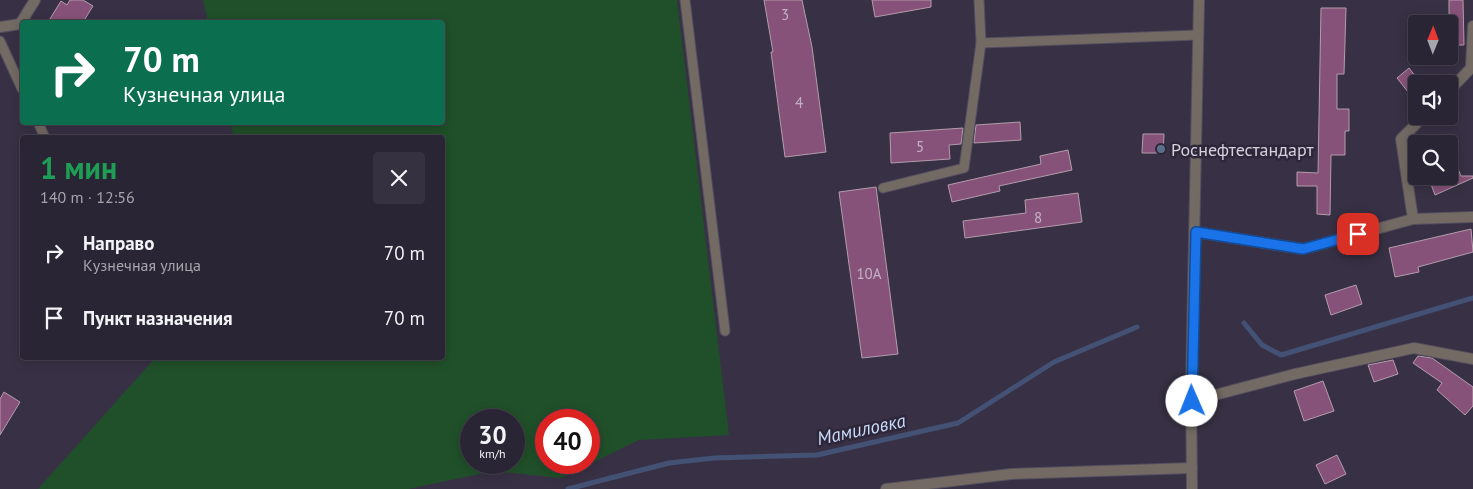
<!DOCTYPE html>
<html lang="ru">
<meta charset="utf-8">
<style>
:root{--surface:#2a2534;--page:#363140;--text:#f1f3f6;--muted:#a5a5ac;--line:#46424f}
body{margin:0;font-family:"PT Sans",sans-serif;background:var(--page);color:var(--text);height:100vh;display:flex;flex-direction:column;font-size:19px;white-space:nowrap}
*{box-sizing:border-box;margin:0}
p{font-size:16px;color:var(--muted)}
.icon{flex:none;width:28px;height:28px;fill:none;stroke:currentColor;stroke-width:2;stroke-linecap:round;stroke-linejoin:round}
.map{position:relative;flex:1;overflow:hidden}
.panel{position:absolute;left:20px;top:135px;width:425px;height:225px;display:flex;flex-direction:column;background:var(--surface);border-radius:5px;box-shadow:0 2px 12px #0003,0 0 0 1px var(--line)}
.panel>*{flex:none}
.hud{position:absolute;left:20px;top:20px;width:425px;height:105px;border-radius:5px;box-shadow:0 2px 12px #0003,0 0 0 1px var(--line);background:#0b6e4f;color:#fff;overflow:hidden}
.needle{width:32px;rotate:1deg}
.tools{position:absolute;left:1408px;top:15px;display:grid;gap:10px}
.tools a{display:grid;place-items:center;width:50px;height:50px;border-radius:5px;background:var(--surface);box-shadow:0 2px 12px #0003,0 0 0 1px var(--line);font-size:25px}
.speed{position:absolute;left:460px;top:409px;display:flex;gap:10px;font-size:25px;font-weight:700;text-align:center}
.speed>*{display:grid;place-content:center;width:65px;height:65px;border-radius:50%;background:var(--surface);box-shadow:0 2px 12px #0003,0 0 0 1px var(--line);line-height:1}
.speed small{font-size:12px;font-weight:400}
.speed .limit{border:8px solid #d22;background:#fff;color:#111}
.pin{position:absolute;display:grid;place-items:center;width:42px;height:42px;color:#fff;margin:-21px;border-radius:10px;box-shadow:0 2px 8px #0006}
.me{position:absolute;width:55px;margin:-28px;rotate:359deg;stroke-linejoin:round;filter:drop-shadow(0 0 4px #0008)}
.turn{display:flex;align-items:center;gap:18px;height:105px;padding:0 20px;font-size:22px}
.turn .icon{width:65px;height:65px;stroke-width:2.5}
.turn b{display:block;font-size:35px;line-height:42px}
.round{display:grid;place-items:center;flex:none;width:52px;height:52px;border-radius:5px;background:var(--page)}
.summary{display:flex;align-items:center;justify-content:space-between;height:85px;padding:0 20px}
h1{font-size:30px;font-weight:800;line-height:38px;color:#1e9e55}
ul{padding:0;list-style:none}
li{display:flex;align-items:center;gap:15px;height:65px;padding:0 20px}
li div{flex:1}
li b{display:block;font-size:19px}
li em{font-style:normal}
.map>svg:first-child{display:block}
</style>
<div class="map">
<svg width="1473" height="489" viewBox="0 0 1473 489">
<rect width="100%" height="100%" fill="#383145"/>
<path fill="#205029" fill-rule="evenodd" d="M203,0H677L729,435L639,440L561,478L493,471L408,489H38L155,358H442V138L234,137L230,123L442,122V22H208ZM471,420H514V462H471ZM546,420H589V462H546Z"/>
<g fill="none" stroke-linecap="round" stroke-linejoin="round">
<g stroke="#435274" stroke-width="5">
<polyline points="1244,323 1262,345 1281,355 1473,298"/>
<polyline points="568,489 669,463 714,458 817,455 958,423 1054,362 1137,327"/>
</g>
</g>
<g fill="#875279" stroke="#b39cac">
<polygon points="70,0 83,0 93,6 83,22 48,22 61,1 67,5"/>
<polygon points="764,0 802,0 812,47 826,152 785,157 771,52 773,52"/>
<polygon points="872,0 931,0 931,7 875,17"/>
<polygon points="1449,0 1463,0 1464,45 1449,45"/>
<polygon points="1321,8 1346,8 1344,74 1337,74 1337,109 1349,109 1349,131 1345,131 1345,155 1331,155 1330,215 1317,214 1317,186 1297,186 1297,172 1318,173"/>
<polygon points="1409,68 1416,77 1416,102 1397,78"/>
<polygon points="1020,122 1021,140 974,143 976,125"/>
<polygon points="963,128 961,144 949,145 950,159 891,163 890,133"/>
<polygon points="1143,134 1164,134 1163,153 1142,153"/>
<polygon points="1449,148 1461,176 1473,176 1473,178 1435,195 1429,179 1436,176 1449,176"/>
<polygon points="1068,150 1072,170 999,186 1000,191 952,202 948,185 1041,164 1040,156"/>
<polygon points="876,187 898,354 862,358 839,192"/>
<polygon points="1078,193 1082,222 965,238 963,221 1026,213 1025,200"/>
<polygon points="1471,229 1473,252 1418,267 1419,272 1395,277 1389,248"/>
<polygon points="1356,285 1362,304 1331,315 1325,295"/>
<polygon points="1418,356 1432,358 1473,387 1473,406 1465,415 1437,390 1442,383 1413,363"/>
<polygon points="1393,360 1398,374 1374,382 1368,365"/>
<polygon points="1323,381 1334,411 1304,421 1294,391"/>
<polygon points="4,392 20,402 0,435 0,399"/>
<polygon points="1337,455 1346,474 1325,484 1316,465"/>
</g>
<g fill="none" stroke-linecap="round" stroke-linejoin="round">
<g stroke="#544e60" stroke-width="11">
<g id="service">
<polyline points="685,0 725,331"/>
<polyline points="979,0 981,43 1197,35"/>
<polyline points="0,41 22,89"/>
<polyline points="38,122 45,138"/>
<polyline points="883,188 964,168 981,43"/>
</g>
</g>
<g stroke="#544e60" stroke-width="12">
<g id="minor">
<polyline points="0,27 20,24 35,0"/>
<polyline points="1449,91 1471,68 1473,26"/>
<polyline points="1413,219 1401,139 1424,116"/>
<polyline points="1195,232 1303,249 1413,219 1473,217"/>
<polyline points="1192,401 1295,374 1414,348 1473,359"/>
<polyline points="886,489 1011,474 1192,468"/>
</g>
</g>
<g stroke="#544e60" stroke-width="12">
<polyline id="tertiary" points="1192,489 1191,388 1199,0"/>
</g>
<use href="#service" stroke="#736b63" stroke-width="9"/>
<use href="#minor" stroke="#736b63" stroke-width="10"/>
<use href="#tertiary" stroke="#736b63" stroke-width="10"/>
</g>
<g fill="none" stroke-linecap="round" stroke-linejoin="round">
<g stroke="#114b97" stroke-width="12">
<polyline id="route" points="1192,401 1196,232 1303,249 1358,234"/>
</g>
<use href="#route" stroke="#1a73e8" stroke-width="9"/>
</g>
<circle fill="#5c6f8a" stroke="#2e273a" stroke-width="2" cx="1161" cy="149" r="5"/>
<g text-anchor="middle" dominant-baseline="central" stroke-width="5" stroke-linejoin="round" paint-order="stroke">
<g font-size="15" fill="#c2b1c4">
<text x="785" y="14">3</text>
<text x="799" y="102">4</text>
<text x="920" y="146">5</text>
<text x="1038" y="217">8</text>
<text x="869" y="273">10А</text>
</g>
<g font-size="18" fill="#d5d1dd" stroke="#2e273a" text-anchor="start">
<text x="1171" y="149">Роснефтестандарт</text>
</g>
<g font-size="19" font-style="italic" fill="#c9dbfa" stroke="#2e273a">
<text transform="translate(861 429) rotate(-12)">Мамиловка</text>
</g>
</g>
</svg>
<div class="tools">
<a><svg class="needle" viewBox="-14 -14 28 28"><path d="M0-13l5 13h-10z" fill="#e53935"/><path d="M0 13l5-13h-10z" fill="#a5a5ac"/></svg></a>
<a><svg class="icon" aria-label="sound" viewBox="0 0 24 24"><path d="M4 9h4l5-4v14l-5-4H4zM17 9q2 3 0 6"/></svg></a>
<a><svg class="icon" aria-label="search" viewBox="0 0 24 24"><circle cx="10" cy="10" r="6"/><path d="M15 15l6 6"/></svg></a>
</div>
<div class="speed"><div>30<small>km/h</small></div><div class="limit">40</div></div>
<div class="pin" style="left:1358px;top:234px;background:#d93025"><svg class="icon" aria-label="arrive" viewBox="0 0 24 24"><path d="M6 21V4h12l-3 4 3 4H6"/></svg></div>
<svg class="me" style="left:1192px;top:401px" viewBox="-20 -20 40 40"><circle r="19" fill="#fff"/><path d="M0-13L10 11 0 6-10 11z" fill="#1a73e8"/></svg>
<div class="hud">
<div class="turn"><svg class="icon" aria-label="right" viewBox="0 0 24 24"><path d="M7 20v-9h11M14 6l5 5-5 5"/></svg><div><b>70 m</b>Кузнечная улица</div></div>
</div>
<section class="panel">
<div class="summary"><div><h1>1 мин</h1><p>140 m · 12:56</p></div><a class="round"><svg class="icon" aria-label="close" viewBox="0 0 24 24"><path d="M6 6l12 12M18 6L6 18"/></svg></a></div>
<ul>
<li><svg class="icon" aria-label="right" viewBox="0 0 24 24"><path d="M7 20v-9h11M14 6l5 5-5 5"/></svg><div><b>Направо</b><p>Кузнечная улица</p></div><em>70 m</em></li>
<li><svg class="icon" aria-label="arrive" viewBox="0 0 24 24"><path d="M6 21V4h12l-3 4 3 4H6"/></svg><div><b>Пункт назначения</b></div><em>70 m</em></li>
</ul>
</section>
</div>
